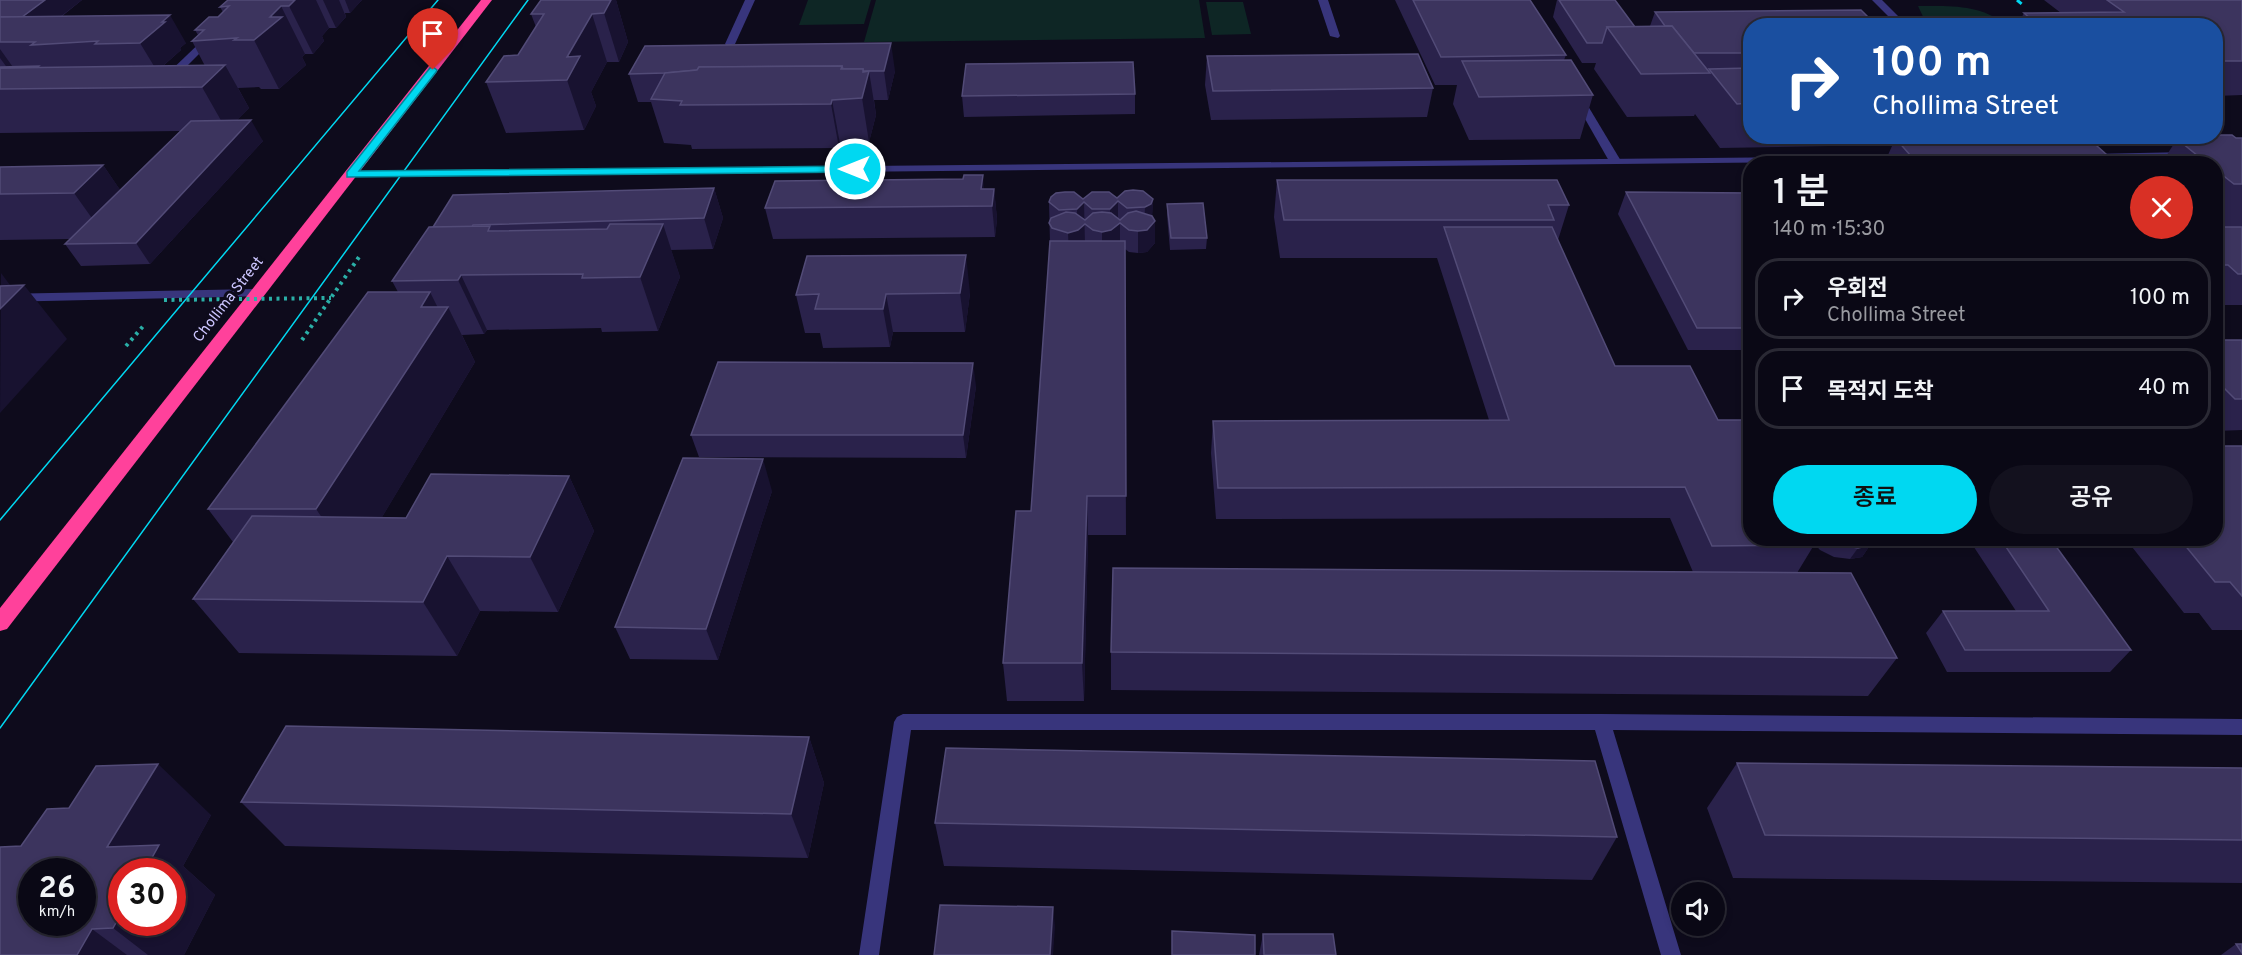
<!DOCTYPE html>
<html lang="ko">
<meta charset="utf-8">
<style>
:root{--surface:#0a0815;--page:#13111e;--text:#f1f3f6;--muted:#999aa0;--line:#2a2934;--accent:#00d8f1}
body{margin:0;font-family:Overpass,"Noto Sans KR",sans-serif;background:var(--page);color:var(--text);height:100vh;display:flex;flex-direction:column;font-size:22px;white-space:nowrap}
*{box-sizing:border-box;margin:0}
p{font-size:20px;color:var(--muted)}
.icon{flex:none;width:33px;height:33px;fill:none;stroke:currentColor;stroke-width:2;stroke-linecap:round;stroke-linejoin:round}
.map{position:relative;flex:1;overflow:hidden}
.details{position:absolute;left:1743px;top:156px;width:480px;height:390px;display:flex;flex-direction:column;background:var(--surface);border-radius:24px;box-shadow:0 3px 9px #0003,0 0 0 2px var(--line)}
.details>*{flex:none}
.hud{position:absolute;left:1743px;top:18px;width:480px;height:126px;border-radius:24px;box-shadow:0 3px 9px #0003,0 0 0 2px var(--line);background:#1a4fa0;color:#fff;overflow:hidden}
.tools{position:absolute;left:1671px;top:882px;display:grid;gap:12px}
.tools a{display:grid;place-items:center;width:54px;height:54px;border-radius:50%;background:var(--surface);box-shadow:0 3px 9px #0003,0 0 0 2px var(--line);font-size:30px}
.speed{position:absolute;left:18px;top:858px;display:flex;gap:12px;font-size:30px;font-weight:700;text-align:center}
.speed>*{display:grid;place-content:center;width:78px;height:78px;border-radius:50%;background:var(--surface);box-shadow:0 3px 9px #0003,0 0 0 2px var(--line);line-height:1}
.speed small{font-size:15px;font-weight:400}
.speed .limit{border:9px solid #d22;background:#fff;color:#111}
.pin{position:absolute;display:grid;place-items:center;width:51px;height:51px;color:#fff;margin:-62px -26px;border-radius:50% 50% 50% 0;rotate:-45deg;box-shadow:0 0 6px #0007}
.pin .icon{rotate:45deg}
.me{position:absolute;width:66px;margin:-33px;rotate:270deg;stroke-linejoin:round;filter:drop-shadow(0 0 4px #0008)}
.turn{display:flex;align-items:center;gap:21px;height:126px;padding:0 30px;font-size:27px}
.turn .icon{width:78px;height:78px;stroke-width:2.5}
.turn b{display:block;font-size:42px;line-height:51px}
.round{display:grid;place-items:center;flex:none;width:63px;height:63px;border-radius:32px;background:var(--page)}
.headline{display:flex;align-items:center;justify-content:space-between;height:102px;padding:0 30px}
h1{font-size:36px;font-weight:600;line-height:45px}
.primary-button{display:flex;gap:12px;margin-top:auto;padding:12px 30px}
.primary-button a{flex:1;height:69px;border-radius:36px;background:var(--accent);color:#111;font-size:24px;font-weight:600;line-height:69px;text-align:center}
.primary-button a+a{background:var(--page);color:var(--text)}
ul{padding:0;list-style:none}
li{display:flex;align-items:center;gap:18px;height:81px;margin:0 12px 9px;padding:0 18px;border:3px solid var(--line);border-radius:24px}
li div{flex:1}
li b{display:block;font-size:22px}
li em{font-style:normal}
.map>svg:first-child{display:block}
</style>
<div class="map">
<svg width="2242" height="955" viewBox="0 0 2242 955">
<rect width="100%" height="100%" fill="#0e0b1c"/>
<g fill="#0e2625">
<polygon points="808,0 871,0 864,24 799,25"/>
<polygon points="876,0 1199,0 1205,38 864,42"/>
<polygon points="1206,2 1243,2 1251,34 1212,35"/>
<path d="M1918,6C1950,6 1981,4 2006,25H1927Z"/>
</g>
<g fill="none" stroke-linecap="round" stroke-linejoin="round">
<g stroke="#2aafa7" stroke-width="4" stroke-dasharray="3 4.5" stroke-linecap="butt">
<polyline points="302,340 359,257"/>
<polyline points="126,346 145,324"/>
</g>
<g fill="#38357c" fill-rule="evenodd">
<polygon points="745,0 755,0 735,44 727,46 725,44"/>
<polygon points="1318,0 1328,0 1340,36 1338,38 1330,36"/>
<polygon points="1872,0 1882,0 1908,26 1898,26"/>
<polygon points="1577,93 1582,96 1621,161 1619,163 1615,164 1609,161 1572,96"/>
</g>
<g fill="#38357c" fill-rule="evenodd">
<polygon points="209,34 217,36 171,82 163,82 163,78"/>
<polygon points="2187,152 2191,153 2191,157 2091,160 2085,157 2091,154"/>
<polygon points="1905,156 1909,157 1909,161 351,177 345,174 351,171"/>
<polygon points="258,289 264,293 262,296 0,302 0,294"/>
<polygon points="903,714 1602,714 2242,719 2242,735 1613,730 1681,955 1661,955 1595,730 911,730 879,955 859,955 894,722 897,717"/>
</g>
<polygon fill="#ff419b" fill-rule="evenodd" points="481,0 492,0 7,629 0,631 0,608"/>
<g stroke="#00d8f1" stroke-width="1.5">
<polyline points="0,520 438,0"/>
<polyline points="0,728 528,0"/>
</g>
<polyline stroke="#00d8f1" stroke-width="3" stroke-dasharray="6 5" stroke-linecap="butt" points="2017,0 2023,5"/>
<polyline stroke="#2aafa7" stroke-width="4" stroke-dasharray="3 4.5" stroke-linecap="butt" points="164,300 331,298"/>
</g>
<g fill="#2a224b">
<polygon points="0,0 82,0 61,17 186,43 180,48 181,50 163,66 205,66 192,41 198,35 195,30 218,17 223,12 220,7 228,0 362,0 350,13 345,13 346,17 336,28 329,28 322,36 324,41 313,54 305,54 302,57 306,65 279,89 261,89 259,87 238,88 249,108 237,120 263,141 150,264 81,266 65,244 70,239 0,240 0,167 103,165 120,190 180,131 0,133"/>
<polygon points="541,0 616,0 628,42 619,62 607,62 591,92 596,106 584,130 506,133 486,82 518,55 536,27 531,14"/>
<polygon points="1395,0 1530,0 1566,55 1564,60 1593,95 1580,139 1469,140 1453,104 1457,85 1435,85"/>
<polygon points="1557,0 1615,0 1635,27 1650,26 1655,12 1750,26 1750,136 1834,136 1830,146 1720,148 1695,114 1694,116 1627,117 1594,69 1596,63 1582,63 1553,17"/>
<polygon points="2044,0 2242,0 2242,95 2216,96 2216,26 2017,26 2024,13 2061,13"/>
<polygon points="645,46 895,71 888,100 874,100 876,115 869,142 840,144 839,148 692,149 691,145 664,143 651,102 638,102 629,74"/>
<polygon points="1207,56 1433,88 1427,117 1211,120 1205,85"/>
<polygon points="1135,94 1135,114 964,117 962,96"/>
<polygon points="1839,136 2015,136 2016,138 2023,138 2024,136 2068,136 2117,164 1884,164 1892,146 1847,146"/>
<polygon points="2208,136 2242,138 2242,305 2216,305 2216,164 2161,164 2177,139 2206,139"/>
<polygon points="1277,180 1569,205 1558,240 1615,366 1750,538 1875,538 1862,557 1850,559 1834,557 1820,550 1810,539 1814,545 1797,573 1897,658 1868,696 1111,690 1111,652 1693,572 1670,518 1216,519 1211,453 1213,421 1489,420 1437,258 1280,258 1274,217"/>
<polygon points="714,188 723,218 713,249 671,250 680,277 658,331 602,332 601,328 487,330 484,334 462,335 475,362 382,517 406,518 569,476 594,531 558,612 480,611 457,656 239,653 193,599 233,542 208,509 398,292 392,281 429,227"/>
<polygon points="984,189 994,189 997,219 995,237 773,239 765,208"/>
<polygon points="1626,192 1750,193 1750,350 1688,350 1618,214"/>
<polygon points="1117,198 1153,199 1152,216 1155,243 1147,252 1138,253 1129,252 1125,249 1126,535 1088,535 1084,701 1007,701 1003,663 1031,511 1050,244 1049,202 1083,199"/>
<polygon points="1167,204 1207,238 1206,249 1170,250 1167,215"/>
<polygon points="970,293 965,332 893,332 890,347 823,348 820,333 805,333 796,295"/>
<polygon points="2216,340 2242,340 2242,430 2216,431"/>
<polygon points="976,386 966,458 699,457 691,435"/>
<polygon points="2242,446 2242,630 2212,630 2199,613 2184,613 2125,538 2216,538"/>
<polygon points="772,491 718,660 630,659 615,627"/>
<polygon points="1968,538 2050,538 2131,650 2110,672 1947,672 1926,633 1943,611 2016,611"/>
<polygon points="809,737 824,783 808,858 285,846 241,802"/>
<polygon points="1737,763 2242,840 2242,883 1733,878 1707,808"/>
<polygon points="211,815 183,866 215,895 184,955 0,955 21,846"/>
<polygon points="935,823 1617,837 1592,880 944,866"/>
<polygon points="1263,934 1336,955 1259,955"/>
<polygon points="2236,944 2242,944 2242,955 2221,955"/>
</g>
<g fill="#181230">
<polygon points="45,0 82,0 34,37 22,18"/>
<polygon points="295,0 316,0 329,28 322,36 324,41 313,54 289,6"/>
<polygon points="323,0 339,0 346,17 336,28"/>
<polygon points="345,0 362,0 350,13"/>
<polygon points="611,0 616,0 628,42 619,62 604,13"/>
<polygon points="281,6 305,54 302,57 306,65 279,89 254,40 270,17"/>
<polygon points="592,14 607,62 591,92 596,106 584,130 567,80 567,57"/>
<polygon points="170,15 186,43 180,48 181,50 157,71 140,43"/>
<polygon points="891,43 895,71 888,100 884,71"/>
<polygon points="0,49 15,70 11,73 0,58"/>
<polygon points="225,65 249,108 227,131 202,87"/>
<polygon points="869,71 876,115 869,142 862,98"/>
<polygon points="832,100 840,144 839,148 831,104"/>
<polygon points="251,120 263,141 150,264 136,243"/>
<polygon points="103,165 134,210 106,238 74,193"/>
<polygon points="983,175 985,206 981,189"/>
<polygon points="714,188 723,218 713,249 704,218"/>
<polygon points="994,189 997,219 995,237 992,206"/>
<polygon points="1153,199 1152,220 1144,229 1145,207"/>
<polygon points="1118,201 1118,223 1110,230 1110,209"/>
<polygon points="1084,202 1085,245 1069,255 1068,233 1077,231 1077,209"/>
<polygon points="1155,221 1155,243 1147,252 1138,253 1138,231"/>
<polygon points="1120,223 1120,245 1102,254 1102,232"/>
<polygon points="663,224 680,277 658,331 640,277"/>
<polygon points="966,255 970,293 965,332 960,293"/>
<polygon points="1,273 16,293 24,285 67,339 0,413"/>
<polygon points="461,275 487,330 484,334 458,280"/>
<polygon points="430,292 442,316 448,307 475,362 354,564 316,509 421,307"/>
<polygon points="886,294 893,332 890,347 883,309"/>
<polygon points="973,363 976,386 966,458 963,435"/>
<polygon points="763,459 772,491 718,660 706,629"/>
<polygon points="569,476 594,531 558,612 530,557"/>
<polygon points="1087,496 1088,535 1084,701 1082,663"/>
<polygon points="1875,538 1862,557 1850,559 1858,548"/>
<polygon points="447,556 480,611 457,656 423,602"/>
<polygon points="809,737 824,783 808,858 791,814"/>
<polygon points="158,764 211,815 183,866 215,895 184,955 148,955 113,928 122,912 122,922 172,922 172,872 137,872 107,847"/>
<polygon points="1053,907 1055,927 1053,955 1050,955"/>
<polygon points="92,929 127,955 77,955"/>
</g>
<g fill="#3c345e" stroke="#524b77" stroke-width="1.5" fill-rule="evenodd">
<polygon points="0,0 45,0 22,17 0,17"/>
<polygon points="228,0 295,0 289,6 281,6 270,17 282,17 254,40 234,40 237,38 192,41 204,30 195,30 209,17 218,17 229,6 220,7"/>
<polygon points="541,0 611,0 604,13 592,14 567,57 580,56 567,80 486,82 504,56 518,55 544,14 531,14"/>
<polygon points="1413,0 1530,0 1566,55 1441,57"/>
<polygon points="1559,0 1615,0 1635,27 1607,27 1602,43 1587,43"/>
<polygon points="2107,0 2242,0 2242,61 2216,61 2216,26 2039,26 2024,13 2124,12"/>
<polygon points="1861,10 1877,26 1750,26 1750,53 1694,53 1672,26 1665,26 1655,12"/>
<polygon points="170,15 162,22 165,22 140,43 95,44 98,41 31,45 35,42 0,42 0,17"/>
<polygon points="1672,26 1710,73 1641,74 1607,27"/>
<polygon points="891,43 884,71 863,71 863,69 843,69 842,66 699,67 697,70 665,73 629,74 645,46"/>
<polygon points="1418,54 1433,88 1213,91 1207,56"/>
<polygon points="1571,60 1593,95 1479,97 1462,61"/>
<polygon points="1133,62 1135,94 962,96 966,64"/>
<polygon points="225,65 202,87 0,89 0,68"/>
<polygon points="39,66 38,67 0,68 0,67"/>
<polygon points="842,66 841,69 863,69 863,72 869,71 862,98 832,100 831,104 680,105 682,101 651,99 665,73 697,70 699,67"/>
<polygon points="1750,68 1750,103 1737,104 1709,69"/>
<polygon points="251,120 136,243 65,244 191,121"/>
<polygon points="2216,135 2232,135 2236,138 2242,138 2242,184 2234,184 2216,170 2216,164 2208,164 2177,139 2213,138 2210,136 2216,136"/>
<polygon points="1914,136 1954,136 1957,139 1972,139 1970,136 2015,136 2016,138 2030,138 2028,136 2087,137 2117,164 1918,164 1896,139 1916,139"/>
<polygon points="103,165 74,193 0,194 0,167"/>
<polygon points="964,175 983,175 981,189 994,189 992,206 765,208 775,181 963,179"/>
<polygon points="1277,180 1557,180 1569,205 1548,205 1554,220 1284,220"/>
<polygon points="714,188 704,218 473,225 472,227 433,227 453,195"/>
<polygon points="1133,190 1143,191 1153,199 1151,204 1145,207 1127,208 1118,201 1110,209 1092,209 1084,202 1077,209 1059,210 1049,202 1051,197 1056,193 1065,192 1074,192 1083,199 1092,192 1109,192 1117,198 1125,191"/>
<polygon points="1626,192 1750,193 1750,328 1697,328"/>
<polygon points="1203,203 1207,238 1171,238 1167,204"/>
<polygon points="1136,211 1152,216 1155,221 1147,230 1138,231 1129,230 1120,223 1111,230 1102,232 1093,230 1085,224 1078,230 1068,233 1052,228 1049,223 1051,218 1066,212 1075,213 1085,220 1093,213 1102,212 1111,213 1120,220 1128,213"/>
<polygon points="610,224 663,224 640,277 582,278 583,274 461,275 458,280 392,281 429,227 490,226 488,231 607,229"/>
<polygon points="1444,227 1552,227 1615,366 1690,366 1718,420 1746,420 1750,428 1750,538 1810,538 1814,545 1712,546 1685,487 1218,488 1213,421 1509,420"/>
<polygon points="2216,227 2242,227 2242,274 2238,274 2228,265 2216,265"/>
<polygon points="1050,241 1125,241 1126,496 1087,496 1082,663 1003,663 1016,511 1031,511"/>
<polygon points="966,255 960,293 886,294 883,309 815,309 819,294 796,295 807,256"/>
<polygon points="24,285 0,309 0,286"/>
<polygon points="368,292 430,292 421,307 448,307 316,509 208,509"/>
<polygon points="2216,340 2242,340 2242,399 2235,399 2216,380"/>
<polygon points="718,362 973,363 963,435 691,435"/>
<polygon points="2216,446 2242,446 2242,596 2230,582 2215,582 2179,538 2216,538"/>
<polygon points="683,458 763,459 706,629 615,627"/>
<polygon points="431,474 569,476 530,557 447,556 423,602 193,599 252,516 406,518"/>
<polygon points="1828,538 1874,538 1870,545 1858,548 1842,545"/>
<polygon points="2000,538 2050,538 2131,650 1965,650 1943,611 2049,611"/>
<polygon points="1113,568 1851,573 1897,658 1111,652"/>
<polygon points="286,726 809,737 791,814 241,802"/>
<polygon points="946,748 1595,761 1617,837 935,823"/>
<polygon points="1737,763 2242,768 2242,840 1765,835"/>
<path d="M158,764L107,847L159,845L144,872H122V912L113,928L92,929L77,955H0V847L21,846L47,809L69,808L96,766ZM32,872H82V922H32Z"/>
<polygon points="940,905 1053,907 1050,955 934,955"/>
<polygon points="1172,931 1255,935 1255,955 1172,955"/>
<polygon points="1263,934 1333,934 1336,955 1264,955"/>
<polygon points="2236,944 2242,944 2242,953"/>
</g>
<polygon fill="#00d8f1" stroke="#008c9d" stroke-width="1.5" points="433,67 437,70 436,72 359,171 855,166 860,169 855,172 347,177 347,172 430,68"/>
<g text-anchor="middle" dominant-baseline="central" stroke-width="6" stroke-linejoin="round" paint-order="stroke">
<g font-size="15" fill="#ccc6ff" stroke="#0e0b1c">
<text transform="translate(229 300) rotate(-52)">Chollima Street</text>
</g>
</g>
</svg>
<div class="tools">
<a><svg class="icon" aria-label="sound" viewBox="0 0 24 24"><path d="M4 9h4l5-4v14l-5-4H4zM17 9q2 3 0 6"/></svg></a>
</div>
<div class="speed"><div>26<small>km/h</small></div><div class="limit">30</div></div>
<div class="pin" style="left:433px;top:70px;background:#d93025"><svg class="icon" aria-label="arrive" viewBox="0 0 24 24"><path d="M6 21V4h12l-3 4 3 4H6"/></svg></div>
<svg class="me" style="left:855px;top:169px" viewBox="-20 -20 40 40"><circle r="17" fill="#00d8f1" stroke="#fff" stroke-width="3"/><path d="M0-11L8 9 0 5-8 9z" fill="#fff"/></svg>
<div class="hud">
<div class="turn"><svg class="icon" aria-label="right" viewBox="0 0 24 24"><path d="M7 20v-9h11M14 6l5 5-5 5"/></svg><div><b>100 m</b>Chollima Street</div></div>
</div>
<section class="details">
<div class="headline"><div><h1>1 분</h1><p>140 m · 15:30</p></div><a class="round" style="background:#d93025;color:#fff"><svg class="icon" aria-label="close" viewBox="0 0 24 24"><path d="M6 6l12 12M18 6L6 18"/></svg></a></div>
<ul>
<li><svg class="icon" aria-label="right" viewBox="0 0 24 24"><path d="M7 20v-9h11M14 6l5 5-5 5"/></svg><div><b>우회전</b><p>Chollima Street</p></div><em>100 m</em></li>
<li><svg class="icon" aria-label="arrive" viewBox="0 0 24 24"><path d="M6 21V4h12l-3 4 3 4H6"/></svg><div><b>목적지 도착</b></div><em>40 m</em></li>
</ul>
<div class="primary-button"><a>종료</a><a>공유</a></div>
</section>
</div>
